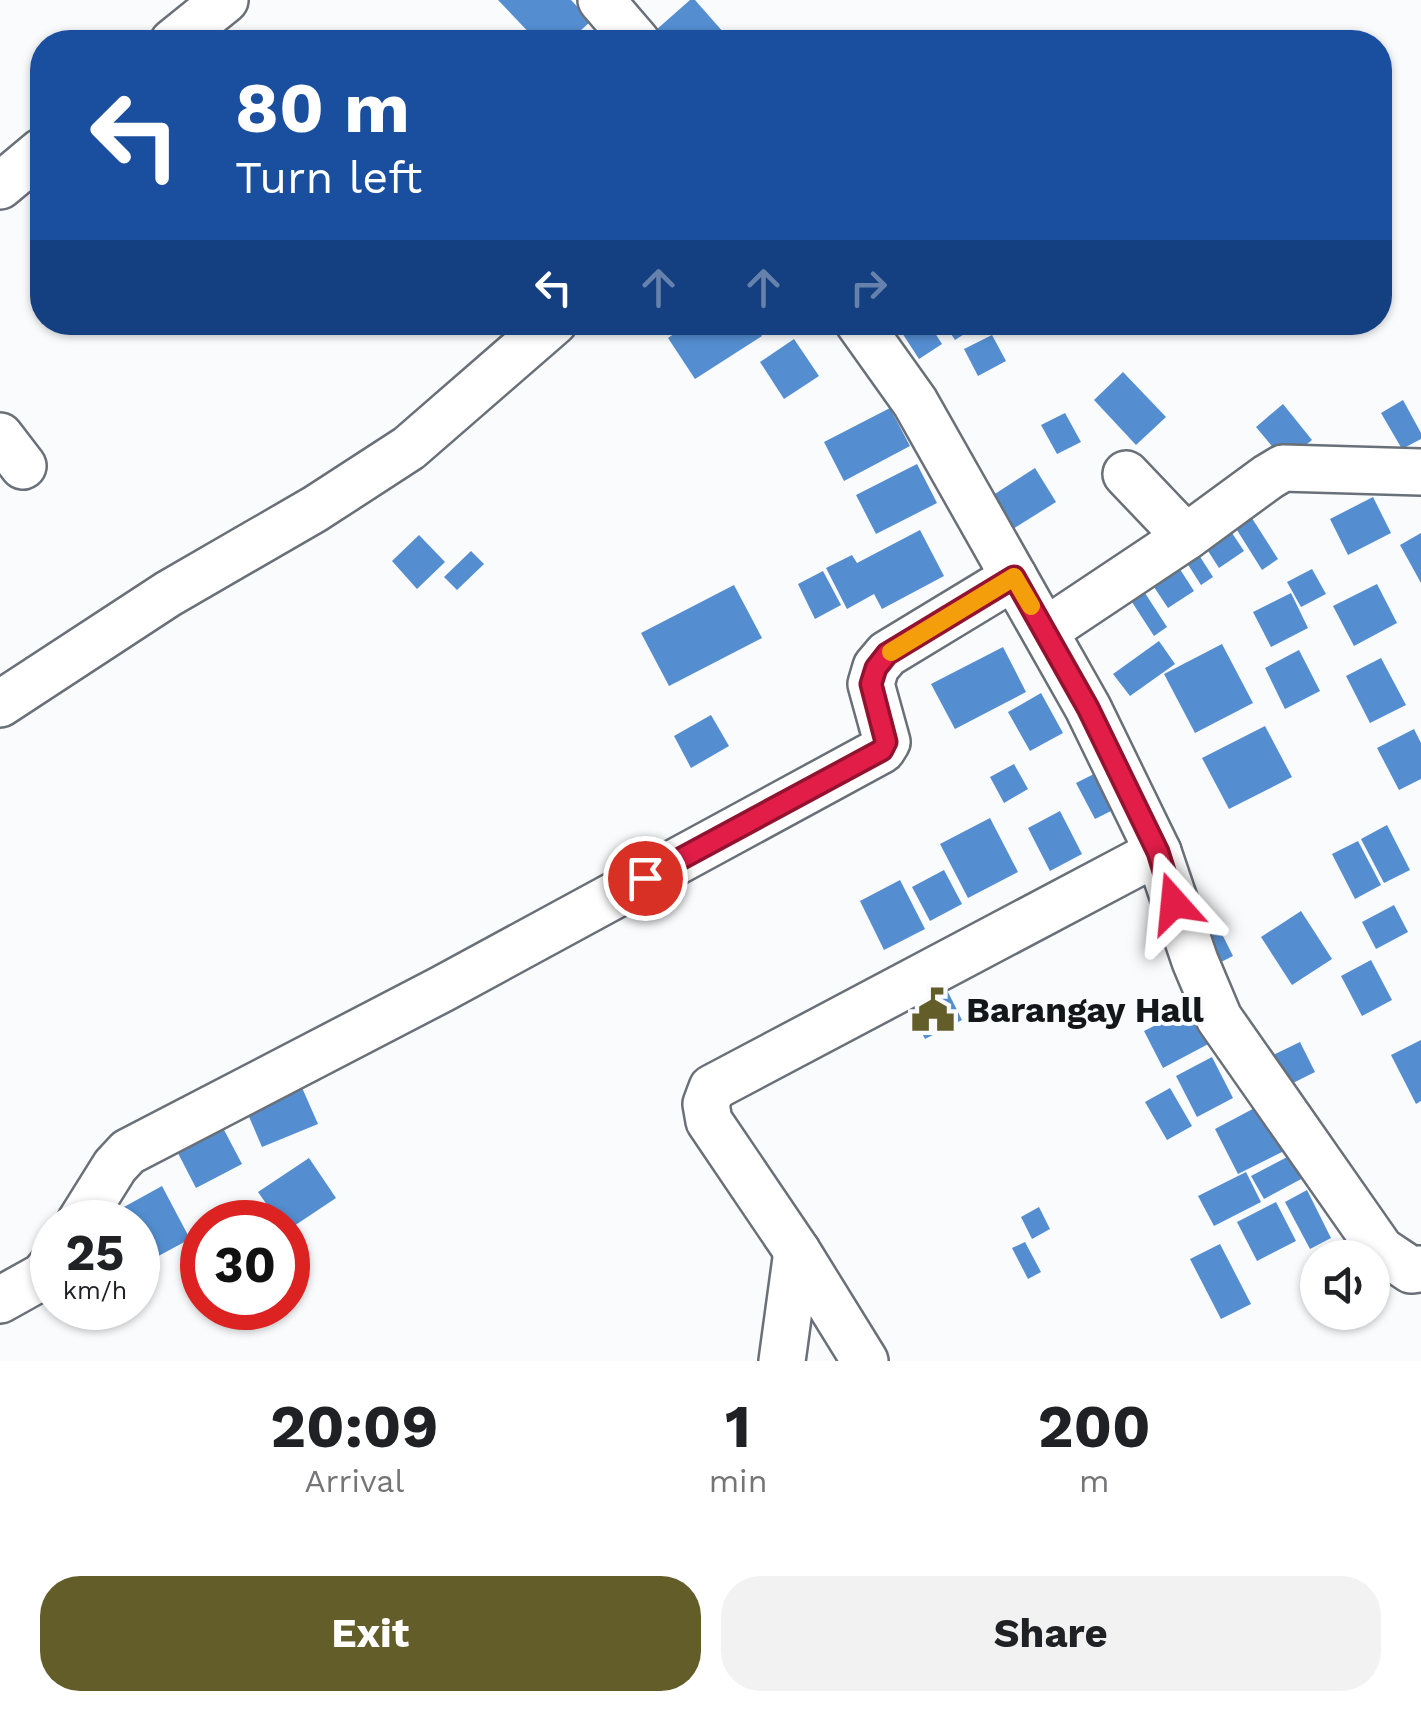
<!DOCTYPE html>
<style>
:root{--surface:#fff;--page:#f2f2f2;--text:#202124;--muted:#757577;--accent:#635d29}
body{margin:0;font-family:"Work Sans",sans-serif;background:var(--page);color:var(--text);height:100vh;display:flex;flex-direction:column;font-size:38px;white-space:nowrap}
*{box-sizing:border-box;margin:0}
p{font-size:32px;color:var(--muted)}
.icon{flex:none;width:55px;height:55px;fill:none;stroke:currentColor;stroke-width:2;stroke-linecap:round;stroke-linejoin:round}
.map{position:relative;height:1361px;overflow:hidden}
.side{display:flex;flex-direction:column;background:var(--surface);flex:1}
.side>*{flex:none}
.guide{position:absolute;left:30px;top:30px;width:1362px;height:305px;border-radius:40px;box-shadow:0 2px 8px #0004;background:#1a4fa0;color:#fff;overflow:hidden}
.controls{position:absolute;left:1300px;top:1240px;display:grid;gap:20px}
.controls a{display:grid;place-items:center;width:90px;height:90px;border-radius:50%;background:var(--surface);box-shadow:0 2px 8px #0004;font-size:50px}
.speed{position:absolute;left:30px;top:1200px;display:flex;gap:20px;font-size:50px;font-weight:700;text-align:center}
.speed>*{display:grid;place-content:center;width:130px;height:130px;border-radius:50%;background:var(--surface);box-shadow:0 2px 8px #0004;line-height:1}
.speed small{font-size:25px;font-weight:400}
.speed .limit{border:15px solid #d22;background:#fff;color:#111}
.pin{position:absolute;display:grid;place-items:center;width:85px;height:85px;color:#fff;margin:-42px;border:5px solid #fff;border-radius:50%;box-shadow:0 2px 10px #0007}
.me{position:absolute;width:110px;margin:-55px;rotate:342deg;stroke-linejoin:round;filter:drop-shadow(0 0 8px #0008)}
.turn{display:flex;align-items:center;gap:35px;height:210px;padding:0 40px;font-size:45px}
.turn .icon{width:130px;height:130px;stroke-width:2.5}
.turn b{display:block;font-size:70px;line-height:85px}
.lanes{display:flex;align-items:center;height:95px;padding:0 40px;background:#0003;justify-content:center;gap:50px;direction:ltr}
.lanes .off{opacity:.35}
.eta{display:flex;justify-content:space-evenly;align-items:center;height:170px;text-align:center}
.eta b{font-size:60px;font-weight:700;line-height:70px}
.button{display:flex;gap:20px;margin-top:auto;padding:20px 40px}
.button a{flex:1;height:115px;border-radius:40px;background:var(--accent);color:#fff;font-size:40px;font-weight:700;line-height:115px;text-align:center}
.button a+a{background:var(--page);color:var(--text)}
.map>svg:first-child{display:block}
</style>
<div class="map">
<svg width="1421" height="1361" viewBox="0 0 1421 1361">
<rect width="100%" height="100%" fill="#fafbfd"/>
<g fill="#548ed1">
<polygon points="498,0 571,0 591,21 568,42 538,42"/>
<polygon points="690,0 695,0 724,33 712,42 668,42 656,30"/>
<polygon points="691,322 753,322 762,336 695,379 668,338"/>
<polygon points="895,322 928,322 942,344 919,359"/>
<polygon points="943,322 976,322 978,325 955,340"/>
<polygon points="992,335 1006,361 978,376 964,349"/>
<polygon points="794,339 819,376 784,399 760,362"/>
<polygon points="1123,372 1166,417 1136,445 1094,400"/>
<polygon points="1403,400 1421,433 1421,439 1402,449 1381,413"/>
<polygon points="1283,404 1312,440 1285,462 1256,427"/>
<polygon points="890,408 910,446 844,481 824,442"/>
<polygon points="1065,413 1081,442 1057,454 1041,425"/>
<polygon points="917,464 937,503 876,534 856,495"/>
<polygon points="1035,468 1056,502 1005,534 984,501"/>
<polygon points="1373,497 1391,533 1348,555 1330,519"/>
<polygon points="1248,512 1278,559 1262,570 1232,522"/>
<polygon points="1226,524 1244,551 1219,568 1201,540"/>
<polygon points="920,530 944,576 882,609 874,594 847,609 826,568 852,555 857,563"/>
<polygon points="1421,533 1421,583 1400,545"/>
<polygon points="419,535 445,562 417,589 392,561"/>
<polygon points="1190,541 1213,577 1201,585 1178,549"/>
<polygon points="471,551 484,564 457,590 444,577"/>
<polygon points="1174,560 1194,591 1168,608 1148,578"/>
<polygon points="1312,569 1326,594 1301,607 1287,582"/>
<polygon points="823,571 841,605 815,619 798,584"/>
<polygon points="1377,584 1397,623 1354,646 1333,606"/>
<polygon points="734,585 762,638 669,686 641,633"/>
<polygon points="1143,590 1167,627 1154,636 1130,599"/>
<polygon points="1291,593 1308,628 1271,647 1253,612"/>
<polygon points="1159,641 1175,664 1130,696 1113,674"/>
<polygon points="1222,644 1253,703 1195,733 1164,674"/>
<polygon points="1003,647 1026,692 955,729 931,684"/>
<polygon points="1299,650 1320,691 1285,709 1265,668"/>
<polygon points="1381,658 1406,705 1370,723 1346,676"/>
<polygon points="1041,693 1063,733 1030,751 1008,712"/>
<polygon points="711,715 729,746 691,768 674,736"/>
<polygon points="1265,726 1292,777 1229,809 1202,758"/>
<polygon points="1414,729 1421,743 1421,779 1399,790 1377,748"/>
<polygon points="1014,764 1028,789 1004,803 990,777"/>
<polygon points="1106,768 1125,804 1095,819 1076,783"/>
<polygon points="1060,811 1082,854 1050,871 1028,828"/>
<polygon points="990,818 1018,872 968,898 940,844"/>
<polygon points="1387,825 1410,870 1384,883 1361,839"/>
<polygon points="1358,841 1381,885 1355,899 1332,854"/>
<polygon points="944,870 962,904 930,921 912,887"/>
<polygon points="900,880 925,929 884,950 860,901"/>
<polygon points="1394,905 1408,932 1376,949 1362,922"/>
<polygon points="1301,911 1332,959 1292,985 1261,937"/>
<polygon points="1220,930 1233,956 1211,967 1198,941"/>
<polygon points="1371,960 1392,1000 1362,1016 1341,976"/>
<polygon points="942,980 962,1020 925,1039 905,999"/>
<polygon points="1196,1005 1214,1041 1163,1068 1144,1031"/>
<polygon points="1421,1040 1421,1101 1416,1104 1391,1055"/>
<polygon points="1300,1042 1315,1072 1281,1089 1265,1059"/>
<polygon points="1212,1057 1233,1098 1197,1117 1176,1076"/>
<polygon points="296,1074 318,1124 262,1147 241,1098"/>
<polygon points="1170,1088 1192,1126 1167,1140 1145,1102"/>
<polygon points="1264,1103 1288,1149 1238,1174 1215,1129"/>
<polygon points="213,1109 242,1164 196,1188 167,1132"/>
<polygon points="1291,1155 1303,1178 1264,1199 1251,1176"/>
<polygon points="309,1158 336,1198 288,1230 288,1222 279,1222 258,1192"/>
<polygon points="1246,1172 1261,1202 1214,1226 1198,1196"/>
<polygon points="162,1186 190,1239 138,1267 138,1222 106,1222 104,1218"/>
<polygon points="1307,1190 1331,1238 1310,1249 1285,1202"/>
<polygon points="1276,1202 1296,1241 1257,1261 1237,1222"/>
<polygon points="1039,1207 1050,1229 1032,1239 1021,1217"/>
<polygon points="1025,1242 1041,1272 1028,1279 1012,1248"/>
<polygon points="1220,1244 1251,1304 1221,1319 1190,1259"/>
</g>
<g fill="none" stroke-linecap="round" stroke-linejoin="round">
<g stroke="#697078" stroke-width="50">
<g id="minor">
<polyline points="601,0 637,42"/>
<polyline points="173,42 225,0"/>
<polyline points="0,186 42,151"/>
<polyline points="858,322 915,402 1088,708 1158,852 1195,961 1219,1018 1381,1250 1411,1270 1421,1269"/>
<polyline points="0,436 23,466"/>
<polyline points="1126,474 1186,537"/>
<polyline points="1045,631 1186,537 1268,477 1283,468 1421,472"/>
<polyline points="0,704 168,594 315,509 409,448 554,322"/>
<polyline points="80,1222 115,1166 128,1152 442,989 882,750 887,742 871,684 876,667 887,654 1014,577"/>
<polyline points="0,1300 43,1276 52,1265"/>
<polyline points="782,1361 797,1251"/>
<polyline points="865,1361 797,1251 709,1121 706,1104 712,1088 1158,852"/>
</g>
</g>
<use href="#minor" stroke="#fff" stroke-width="45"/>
</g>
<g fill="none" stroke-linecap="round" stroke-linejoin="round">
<g stroke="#92132f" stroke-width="25">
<polyline id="route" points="645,878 882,750 886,742 871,684 876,668 887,654 1014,577 1088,708 1158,852 1174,903"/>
</g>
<use href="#route" stroke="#e11d48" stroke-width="18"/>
<polyline stroke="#f59e0b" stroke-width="18" points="891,652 1014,577 1031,606"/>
</g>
<defs>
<g id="civic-bare" transform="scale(3.45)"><path d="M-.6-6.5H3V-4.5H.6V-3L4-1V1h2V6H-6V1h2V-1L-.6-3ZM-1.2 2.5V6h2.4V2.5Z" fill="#635d29" stroke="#fafbfd" stroke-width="2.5" paint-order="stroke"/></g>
</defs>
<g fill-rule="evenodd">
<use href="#civic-bare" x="933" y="1010"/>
</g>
<g text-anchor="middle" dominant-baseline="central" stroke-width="8" stroke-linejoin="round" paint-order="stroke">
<g font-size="35" font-weight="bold" fill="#14171a" stroke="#fafbfd" text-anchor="start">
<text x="966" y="1010">Barangay Hall</text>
</g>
</g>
</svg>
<div class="controls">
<a><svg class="icon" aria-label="sound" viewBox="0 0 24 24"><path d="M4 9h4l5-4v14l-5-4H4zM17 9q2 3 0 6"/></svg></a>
</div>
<div class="speed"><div>25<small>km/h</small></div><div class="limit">30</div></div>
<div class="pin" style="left:645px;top:878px;background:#d93025"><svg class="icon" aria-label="arrive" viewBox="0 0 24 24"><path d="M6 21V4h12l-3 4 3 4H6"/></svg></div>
<svg class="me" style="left:1174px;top:903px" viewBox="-20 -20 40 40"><path d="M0-17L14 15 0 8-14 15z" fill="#e11d48" stroke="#fff" stroke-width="4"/></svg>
<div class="guide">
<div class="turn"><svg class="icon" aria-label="left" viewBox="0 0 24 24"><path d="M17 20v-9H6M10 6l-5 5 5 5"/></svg><div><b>80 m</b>Turn left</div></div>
<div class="lanes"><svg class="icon" aria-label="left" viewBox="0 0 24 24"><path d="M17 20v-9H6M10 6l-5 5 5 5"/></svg><svg class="icon off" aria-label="ahead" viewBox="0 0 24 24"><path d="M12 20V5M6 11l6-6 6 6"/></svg><svg class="icon off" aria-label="ahead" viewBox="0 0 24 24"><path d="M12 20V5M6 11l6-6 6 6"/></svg><svg class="icon off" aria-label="right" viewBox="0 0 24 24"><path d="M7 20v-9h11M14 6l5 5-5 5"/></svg></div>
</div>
</div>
<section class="side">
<div class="eta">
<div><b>20:09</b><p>Arrival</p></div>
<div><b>1</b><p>min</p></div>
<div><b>200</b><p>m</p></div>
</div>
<div class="button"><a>Exit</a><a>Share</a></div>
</section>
